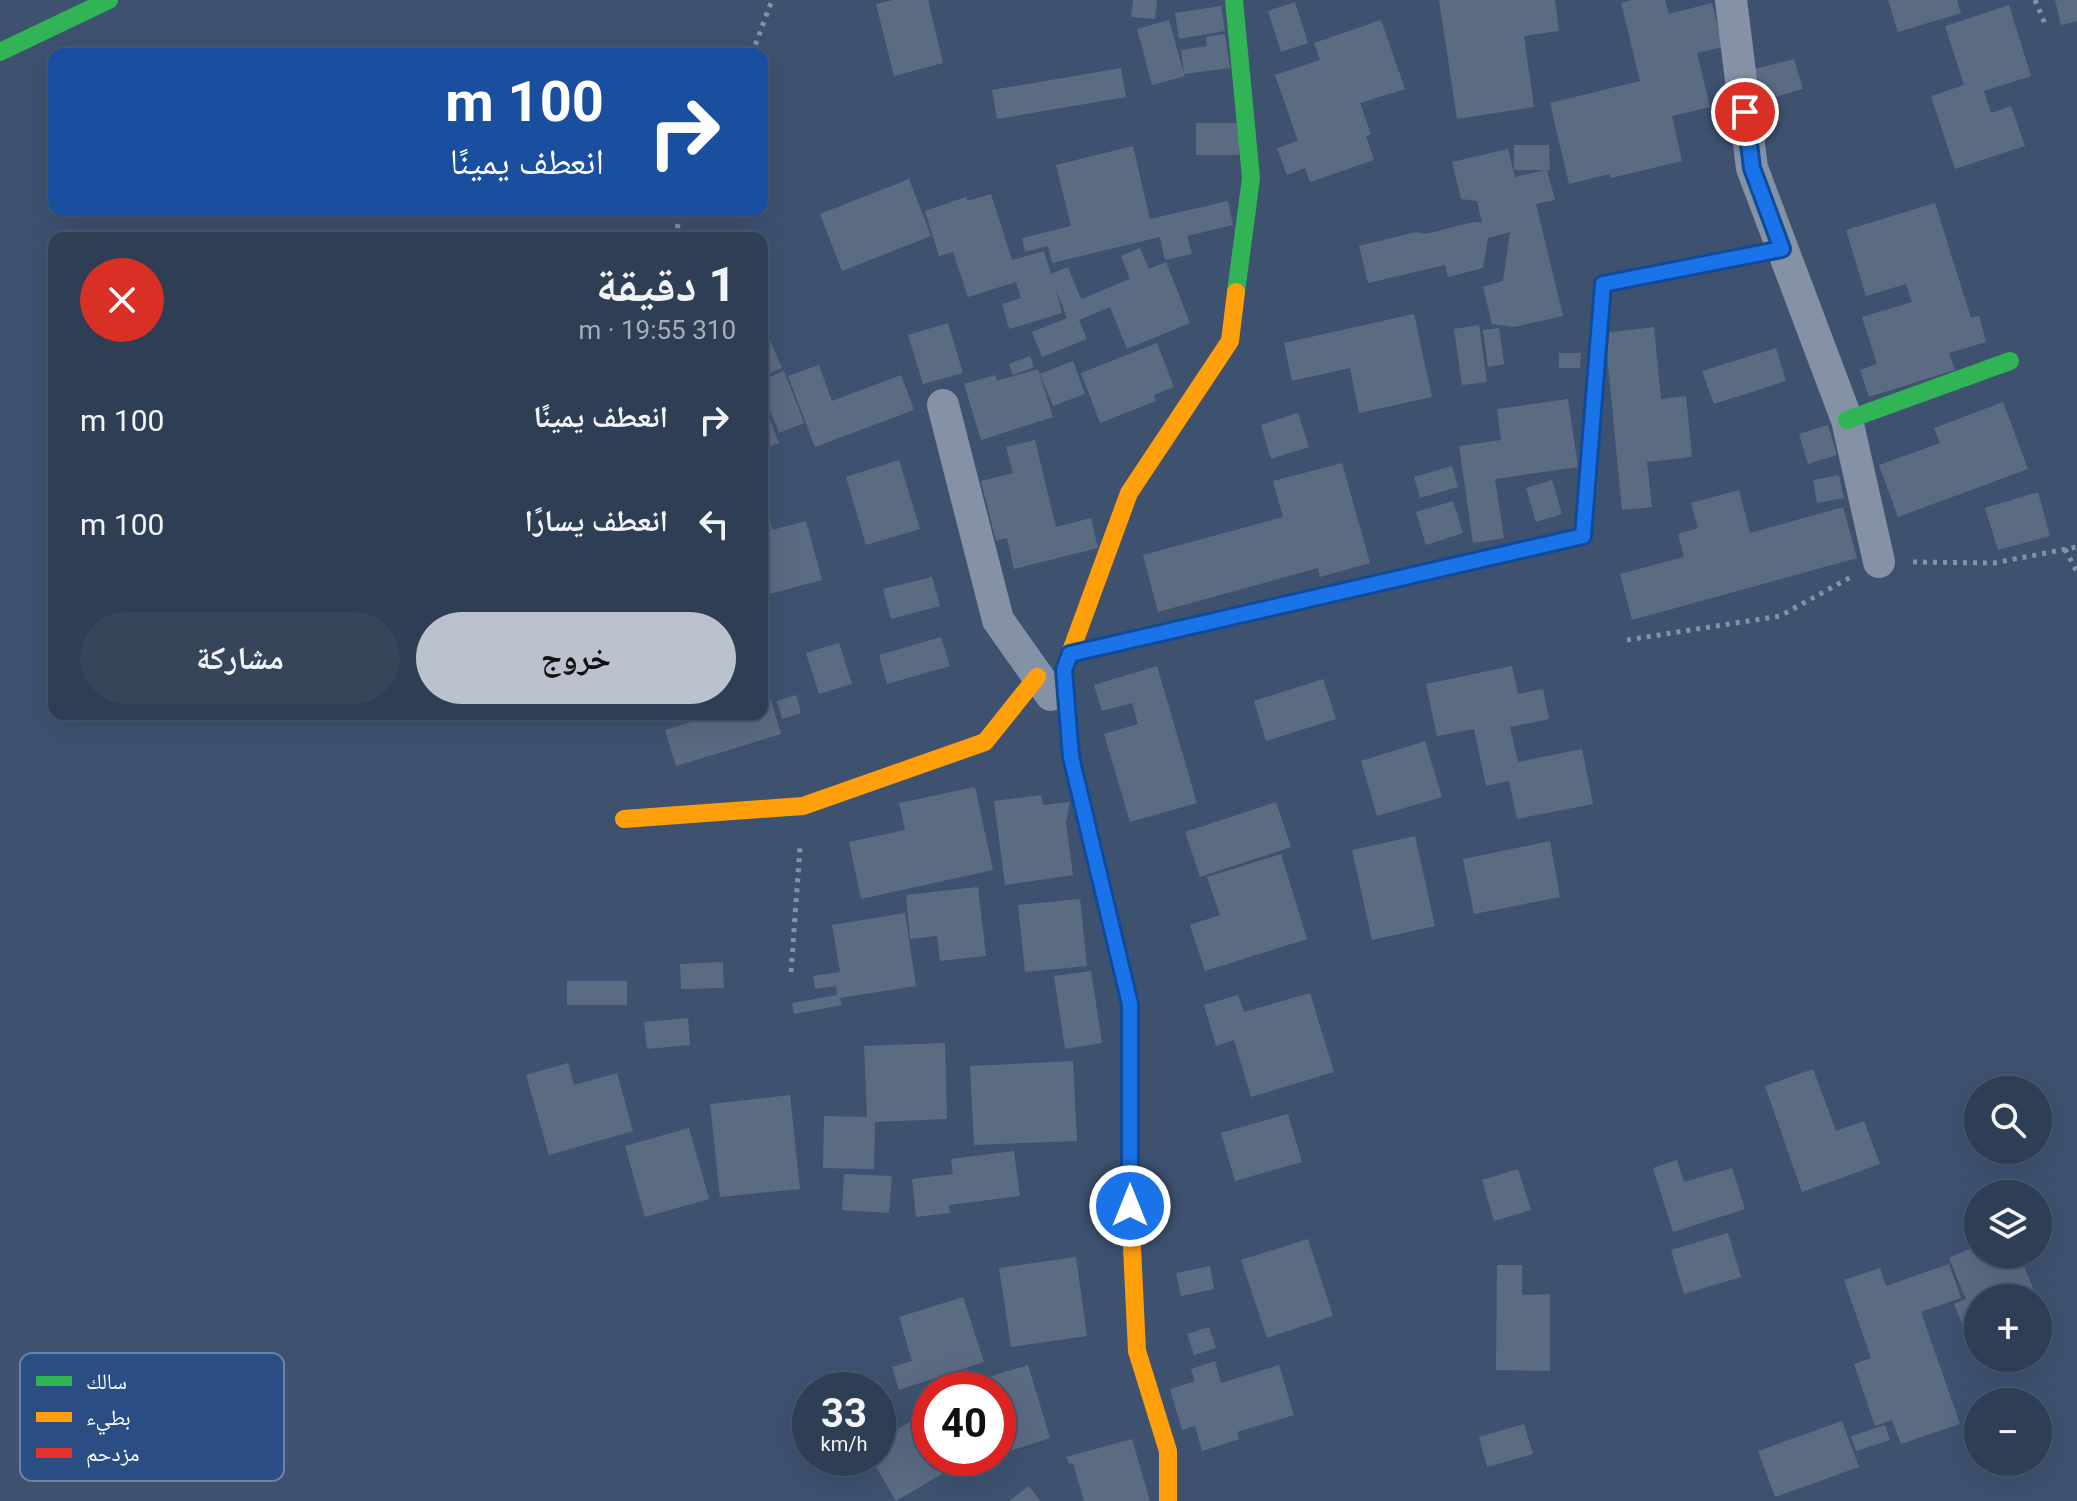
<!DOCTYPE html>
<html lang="ar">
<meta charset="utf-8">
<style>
:root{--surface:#2e3e54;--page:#36455a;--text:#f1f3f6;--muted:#a7aeb8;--line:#49576b;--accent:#bbc2cd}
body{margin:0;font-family:Roboto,"Noto Naskh Arabic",sans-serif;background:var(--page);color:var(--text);direction:rtl;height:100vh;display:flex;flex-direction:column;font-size:30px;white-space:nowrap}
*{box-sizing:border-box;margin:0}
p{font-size:26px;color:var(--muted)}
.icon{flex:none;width:44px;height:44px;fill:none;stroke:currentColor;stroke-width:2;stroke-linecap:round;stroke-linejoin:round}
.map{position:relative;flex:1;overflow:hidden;direction:ltr}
.sheet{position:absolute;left:48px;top:232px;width:720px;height:488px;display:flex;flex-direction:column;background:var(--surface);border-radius:16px;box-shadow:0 8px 32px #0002,0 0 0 2px var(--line);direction:rtl}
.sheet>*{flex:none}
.hud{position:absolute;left:48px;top:48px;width:720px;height:168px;border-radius:16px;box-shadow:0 8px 32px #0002,0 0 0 2px var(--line);direction:rtl;background:#1a4fa0;color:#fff;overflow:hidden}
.buttons{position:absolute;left:1964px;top:1076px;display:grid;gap:16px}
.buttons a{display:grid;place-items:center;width:88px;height:88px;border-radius:50%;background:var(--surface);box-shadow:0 8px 32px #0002,0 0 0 2px var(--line);font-size:40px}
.speed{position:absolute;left:792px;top:1372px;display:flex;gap:16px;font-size:40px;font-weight:700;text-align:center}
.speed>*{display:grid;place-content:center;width:104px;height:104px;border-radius:50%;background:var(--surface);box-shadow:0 8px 32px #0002,0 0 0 2px var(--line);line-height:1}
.speed small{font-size:20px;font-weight:400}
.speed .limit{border:12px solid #d22;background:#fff;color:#111}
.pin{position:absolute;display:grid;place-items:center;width:68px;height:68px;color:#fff;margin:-34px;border:4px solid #fff;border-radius:50%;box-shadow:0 2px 8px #0007}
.me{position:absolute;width:88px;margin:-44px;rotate:0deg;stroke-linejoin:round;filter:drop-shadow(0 0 6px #0008)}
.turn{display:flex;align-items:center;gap:28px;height:168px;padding:0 32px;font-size:36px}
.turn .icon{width:104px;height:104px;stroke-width:2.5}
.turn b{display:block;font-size:56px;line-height:68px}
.round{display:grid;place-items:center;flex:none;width:84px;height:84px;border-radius:42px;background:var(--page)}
.summary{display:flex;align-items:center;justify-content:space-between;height:136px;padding:0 32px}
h1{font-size:48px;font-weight:700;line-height:60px}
.action{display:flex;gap:16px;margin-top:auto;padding:16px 32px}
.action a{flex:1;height:92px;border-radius:48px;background:var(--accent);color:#111;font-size:32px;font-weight:700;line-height:92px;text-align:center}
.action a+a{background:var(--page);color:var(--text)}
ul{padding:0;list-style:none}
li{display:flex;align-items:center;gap:24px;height:104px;padding:0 32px}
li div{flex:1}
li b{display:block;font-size:30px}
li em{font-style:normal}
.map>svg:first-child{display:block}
</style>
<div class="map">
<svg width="2077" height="1501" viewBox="0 0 2077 1501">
<rect width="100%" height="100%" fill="#3e5270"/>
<g fill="#5b6b82">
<polygon points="893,0 928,0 943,63 894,76 876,4"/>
<polygon points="1133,0 1157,0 1155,19 1131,17"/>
<polygon points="1439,0 1555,0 1559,31 1524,36 1534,107 1457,119"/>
<polygon points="1631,0 1665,0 1669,14 1712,3 1723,47 1697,53 1710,107 1672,116 1682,161 1611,178 1610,174 1569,184 1550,103 1640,81 1621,3"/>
<polygon points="1888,0 1957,0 1961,13 1898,32"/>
<polygon points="2055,0 2077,0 2077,21 2061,25"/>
<polygon points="1295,2 1308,43 1281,52 1268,11"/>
<polygon points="2009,5 2031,76 1984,91 1991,113 2011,106 2025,146 1955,169 1931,96 1964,85 1945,26"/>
<polygon points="1221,6 1225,31 1179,39 1175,13"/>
<polygon points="1169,20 1184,74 1181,50 1207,46 1206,37 1225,34 1230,68 1184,74 1185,76 1152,85 1137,29"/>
<polygon points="1381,20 1405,89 1360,103 1371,134 1366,136 1374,160 1310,182 1305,168 1287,175 1277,148 1298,141 1275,75 1320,60 1314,43"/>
<polygon points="699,45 701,54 668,54 668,53"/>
<polygon points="1794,59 1803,89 1764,100 1755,69"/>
<polygon points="1121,68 1126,97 997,119 992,90"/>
<rect x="1196" y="123" width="43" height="32"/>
<polygon points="1514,145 1549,145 1550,170 1547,170 1555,200 1536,204 1563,316 1514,327 1492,324 1483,287 1503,281 1510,232 1488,238 1483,268 1448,277 1445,265 1368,283 1359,246 1416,232 1426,234 1473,222 1482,223 1477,201 1461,199 1452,162 1508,149 1515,177 1545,170 1514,170"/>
<polygon points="1133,146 1150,219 1228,201 1233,225 1187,236 1192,254 1165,260 1160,237 1052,263 1048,246 1025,252 1022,238 1071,226 1056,165"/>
<polygon points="909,179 931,236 842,271 820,214"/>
<polygon points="991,194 1012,260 1044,251 1051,274 1068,267 1081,299 1130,279 1121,256 1140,248 1149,269 1166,262 1190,323 1127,349 1110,307 1079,320 1087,339 1042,357 1032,332 1067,318 1056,290 1062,313 1009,329 1002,304 1021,298 1016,282 968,297 953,252 939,256 925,211 966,197 967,201"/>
<polygon points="1935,203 1971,318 1979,316 1986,342 1949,353 1955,370 1869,397 1860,370 1877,364 1862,317 1912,302 1906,284 1866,296 1846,230"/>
<polygon points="1414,314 1432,397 1359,413 1350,368 1292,381 1284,343"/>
<polygon points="948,323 963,373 923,384 908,335"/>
<polygon points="1479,325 1487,382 1462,385 1454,329"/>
<polygon points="1654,327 1661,399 1686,396 1692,457 1647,462 1652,507 1622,510 1605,333"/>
<polygon points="1499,328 1504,364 1488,367 1483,330"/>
<polygon points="769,338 782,368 762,376 762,341"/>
<polygon points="1157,343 1174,387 1154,395 1156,401 1100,423 1081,373"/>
<polygon points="1776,348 1786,381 1714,404 1702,371"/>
<polygon points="1559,353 1581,353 1580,368 1559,368"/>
<polygon points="1030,356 1034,367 1013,375 1009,364"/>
<polygon points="1073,361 1085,394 1053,406 1040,374"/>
<polygon points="819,365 832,401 901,375 914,410 815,447 788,376"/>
<polygon points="1038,369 1053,417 981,440 964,384 995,375 997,381"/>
<polygon points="784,371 804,423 779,433 762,389 762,380"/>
<polygon points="1568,399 1578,467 1495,479 1504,538 1473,543 1459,446 1501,440 1497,409"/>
<polygon points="2003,402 2028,469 1898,517 1879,465 1940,443 1934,428"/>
<polygon points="767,413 779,443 762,450 762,416"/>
<polygon points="1298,413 1309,447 1271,459 1261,425"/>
<polygon points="1828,425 1837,455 1808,464 1799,434"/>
<polygon points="1035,440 1056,527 1091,518 1098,548 1014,569 1007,538 996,541 981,481 1013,473 1006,447"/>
<polygon points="899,460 920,529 866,545 846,477"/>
<polygon points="1342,463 1370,563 1320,577 1318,568 1158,612 1143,555 1283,517 1273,481"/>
<polygon points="1452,466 1458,487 1420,498 1414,477"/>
<polygon points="1839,475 1844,498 1817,503 1813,480"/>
<polygon points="1552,480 1562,514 1536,522 1526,488"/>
<polygon points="1739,490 1750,533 1843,507 1857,558 1632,620 1620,574 1684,557 1678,534 1698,528 1691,503"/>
<polygon points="2038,492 2050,536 1998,550 1985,508"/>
<polygon points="1453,501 1463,533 1426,545 1416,512"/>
<polygon points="770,520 772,530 806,521 822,580 762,596 762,522"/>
<polygon points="932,577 940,606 891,619 883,589"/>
<polygon points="941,637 950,666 887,684 879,655"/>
<polygon points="839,643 852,684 819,694 806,653"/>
<polygon points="1157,666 1197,803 1130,822 1104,734 1138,724 1132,703 1102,711 1094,685"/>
<polygon points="1512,666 1518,694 1543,689 1549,719 1510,727 1518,762 1582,749 1593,804 1517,819 1509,781 1486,786 1474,729 1437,736 1426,684"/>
<polygon points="763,674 781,734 676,766 665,730 708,717 707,714 762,714"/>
<polygon points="1323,679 1336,719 1266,741 1254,701"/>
<polygon points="796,695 801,713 782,719 777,701"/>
<polygon points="1425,741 1442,797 1377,816 1361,761"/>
<polygon points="975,787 993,870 861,899 849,842 905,830 899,803"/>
<polygon points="1041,795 1043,805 1070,802 1066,823 1073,875 1005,885 994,801"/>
<polygon points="1276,802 1291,847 1200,877 1185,832"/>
<polygon points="1415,836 1435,926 1372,940 1352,850"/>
<polygon points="1550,841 1560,897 1474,914 1463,859"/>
<polygon points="1281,854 1307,939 1205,971 1190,925 1220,915 1207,877"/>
<polygon points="978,887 986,956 940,961 937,936 910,939 906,895"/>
<polygon points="1080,899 1087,966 1025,972 1018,905"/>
<polygon points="905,913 916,986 840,998 842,1005 794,1014 792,1003 837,995 836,986 815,989 813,976 840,972 832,925"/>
<polygon points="723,962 724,988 681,989 680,964"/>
<polygon points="1091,971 1102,1043 1065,1049 1054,976"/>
<rect x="567" y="981" width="60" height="24"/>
<polygon points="1310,993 1334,1072 1251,1097 1234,1040 1216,1046 1204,1005 1238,995 1244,1012"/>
<polygon points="688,1018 690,1045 647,1049 644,1022"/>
<polygon points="945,1043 947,1119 875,1122 874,1169 823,1168 824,1116 867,1117 864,1046"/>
<polygon points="1073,1061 1077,1141 974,1145 970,1066"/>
<polygon points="568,1063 574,1085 617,1073 633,1131 549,1155 526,1075"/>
<polygon points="1813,1069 1836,1131 1864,1121 1880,1164 1802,1192 1765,1086"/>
<polygon points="790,1095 800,1189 720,1197 710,1104"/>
<polygon points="1288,1114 1302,1162 1235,1181 1221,1133"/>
<polygon points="689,1128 709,1199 645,1217 625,1146"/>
<polygon points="1014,1151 1020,1196 949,1205 950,1213 916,1217 912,1179 953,1174 951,1159"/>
<polygon points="1677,1160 1684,1182 1732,1168 1745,1209 1673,1232 1653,1168"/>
<polygon points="1518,1169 1531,1210 1494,1221 1482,1180"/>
<polygon points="844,1174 892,1176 889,1213 842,1210"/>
<polygon points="1728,1233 1741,1277 1684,1294 1671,1250"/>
<polygon points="1308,1239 1333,1316 1267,1338 1241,1260"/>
<polygon points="1978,1245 1978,1254 2019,1254 2037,1298 1978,1298 1978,1340 1970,1343 1954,1304 1966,1299 1949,1258"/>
<polygon points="1076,1257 1087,1336 1011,1347 999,1268"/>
<polygon points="1949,1264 1961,1298 1921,1312 1960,1424 1901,1444 1892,1420 1875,1426 1854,1364 1871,1358 1844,1280 1880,1268 1886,1286"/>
<polygon points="1497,1265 1522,1265 1522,1295 1550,1294 1550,1371 1496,1370"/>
<polygon points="1210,1266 1214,1289 1181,1296 1176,1273"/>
<polygon points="963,1297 984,1362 899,1390 892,1367 912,1361 899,1317"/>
<polygon points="1209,1327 1216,1348 1194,1355 1187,1334"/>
<polygon points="1215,1361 1221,1383 1279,1365 1294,1415 1237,1432 1239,1439 1202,1451 1195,1426 1182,1430 1170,1389 1195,1381 1191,1369"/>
<polygon points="1028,1365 1050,1438 998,1455 998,1390 949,1389"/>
<polygon points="917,1418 930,1441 930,1458 940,1458 947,1471 896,1501 871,1458 878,1458 878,1440"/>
<polygon points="1842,1421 1859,1467 1775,1497 1758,1451"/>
<polygon points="1524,1424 1533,1454 1487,1467 1479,1437"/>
<polygon points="1885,1425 1890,1440 1856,1451 1851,1436"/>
<polygon points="1132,1439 1150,1501 1084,1501 1073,1463 1069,1464 1066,1457"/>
<polygon points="1029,1486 1040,1501 1009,1501"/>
</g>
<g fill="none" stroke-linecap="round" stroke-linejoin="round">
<g stroke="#8592a6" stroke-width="5" stroke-dasharray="4 6" stroke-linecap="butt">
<polyline points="2035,0 2046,26"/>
<polyline points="752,54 772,0"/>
<polyline points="676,238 680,210"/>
<polyline points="2065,549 2077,572"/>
<polyline points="1913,562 1994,563 2077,547"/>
<polyline points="1627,640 1780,616 1851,577"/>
<polyline points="791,972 800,847"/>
</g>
<g stroke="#8592a6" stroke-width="32">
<polyline points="1731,0 1752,168 1847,420 1879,562"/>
<polyline points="943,405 998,620 1051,695"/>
</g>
<g stroke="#30b455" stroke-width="18">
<polyline points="1234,0 1251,178 1236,292"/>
<polyline points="0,52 109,0"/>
<polyline points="1847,420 2010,361"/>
<polyline points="1585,505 1603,284 1782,249"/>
</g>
<g stroke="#ff9f0a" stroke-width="18">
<polyline points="1070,654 1583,536 1585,505"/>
<polyline points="624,819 803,806 985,742 1037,677"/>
<polyline points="1106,902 1071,757 1064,670 1129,493 1230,341 1236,292"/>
<polyline points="1130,1148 1130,1206 1137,1351 1168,1451 1168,1501"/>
</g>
<polyline stroke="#e5322d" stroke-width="18" points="1106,902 1130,1004 1130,1148"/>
</g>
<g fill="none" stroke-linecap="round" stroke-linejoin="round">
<g stroke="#114b97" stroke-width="20">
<polyline id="route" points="1130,1206 1130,1004 1071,757 1064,670 1070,654 1583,536 1603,284 1782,249 1752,168 1745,112"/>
</g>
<use href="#route" stroke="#1a73e8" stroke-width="14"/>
</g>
<rect x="20" y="1353" width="264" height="128" rx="12" fill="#2a4e84" stroke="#6a83a9" stroke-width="2"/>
<rect x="36" y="1376" width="36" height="10" fill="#30b455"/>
<rect x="36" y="1412" width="36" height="10" fill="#ff9f0a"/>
<rect x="36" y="1448" width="36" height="10" fill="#e5322d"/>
<g font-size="22" fill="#fff">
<text x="86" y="1389">سالك</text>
<text x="86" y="1425">بطيء</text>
<text x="86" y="1461">مزدحم</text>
</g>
</svg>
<div class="buttons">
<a><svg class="icon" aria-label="search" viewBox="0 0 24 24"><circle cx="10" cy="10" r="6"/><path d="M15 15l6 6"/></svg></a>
<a><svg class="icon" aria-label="layers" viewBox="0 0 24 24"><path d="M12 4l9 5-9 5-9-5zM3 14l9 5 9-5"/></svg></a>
<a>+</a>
<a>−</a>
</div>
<div class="speed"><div>33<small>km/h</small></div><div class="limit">40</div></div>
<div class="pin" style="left:1745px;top:112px;background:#d93025"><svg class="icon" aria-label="arrive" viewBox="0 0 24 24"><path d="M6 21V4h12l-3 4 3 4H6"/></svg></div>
<svg class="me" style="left:1130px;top:1206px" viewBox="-20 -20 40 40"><circle r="17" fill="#1a73e8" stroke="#fff" stroke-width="3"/><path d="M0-11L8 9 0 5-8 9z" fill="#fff"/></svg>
<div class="hud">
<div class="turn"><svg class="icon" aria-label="right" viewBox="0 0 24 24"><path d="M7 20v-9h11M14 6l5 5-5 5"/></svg><div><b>100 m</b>انعطف يمينًا</div></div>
</div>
<section class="sheet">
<div class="summary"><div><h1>1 دقيقة</h1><p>310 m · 19:55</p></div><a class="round" style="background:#d93025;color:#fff"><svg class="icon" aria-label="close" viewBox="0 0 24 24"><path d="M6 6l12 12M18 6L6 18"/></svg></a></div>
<ul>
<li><svg class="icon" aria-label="right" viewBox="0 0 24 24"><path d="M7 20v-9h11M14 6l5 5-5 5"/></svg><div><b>انعطف يمينًا</b></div><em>100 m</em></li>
<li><svg class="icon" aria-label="left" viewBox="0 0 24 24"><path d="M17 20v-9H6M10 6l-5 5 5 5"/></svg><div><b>انعطف يسارًا</b></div><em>100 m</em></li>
</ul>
<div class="action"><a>خروج</a><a>مشاركة</a></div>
</section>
</div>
